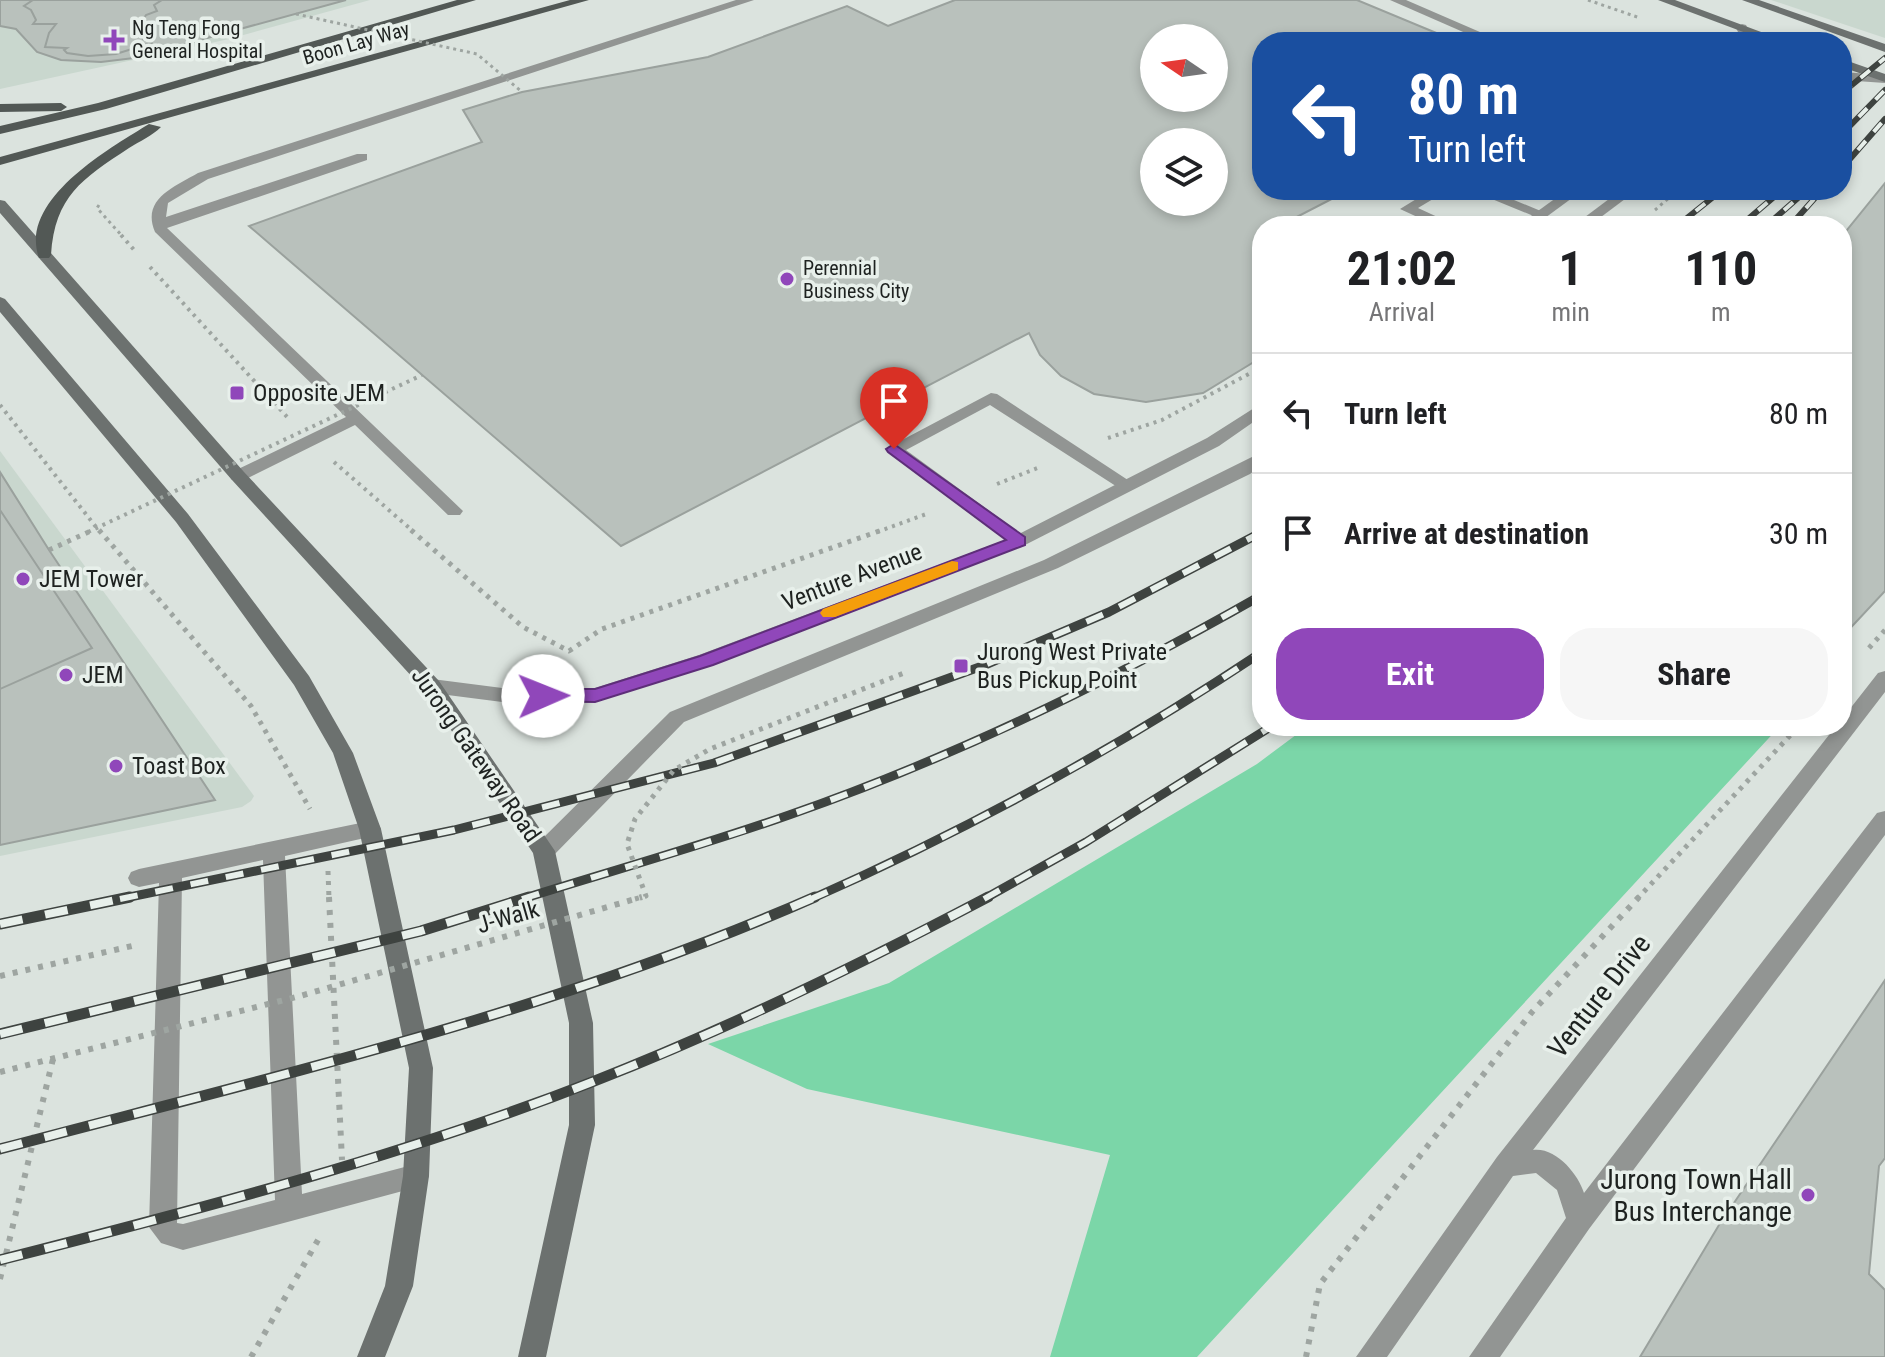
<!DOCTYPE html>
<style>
:root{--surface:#fff;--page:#f6f6f6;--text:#202124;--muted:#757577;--line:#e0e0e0;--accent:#9047ba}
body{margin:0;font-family:"Roboto Condensed",sans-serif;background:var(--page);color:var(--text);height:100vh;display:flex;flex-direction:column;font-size:30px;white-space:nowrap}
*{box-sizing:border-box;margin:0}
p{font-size:26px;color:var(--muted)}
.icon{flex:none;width:44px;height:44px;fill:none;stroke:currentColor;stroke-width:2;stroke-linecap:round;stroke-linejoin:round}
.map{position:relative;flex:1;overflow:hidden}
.side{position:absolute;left:1252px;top:216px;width:600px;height:520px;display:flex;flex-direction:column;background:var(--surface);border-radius:32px;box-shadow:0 4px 12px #0003}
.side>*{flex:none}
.guide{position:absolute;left:1252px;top:32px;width:600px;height:168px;border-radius:32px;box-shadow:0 4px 12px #0003;background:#1a4fa0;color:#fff;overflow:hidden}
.needle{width:52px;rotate:283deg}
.fabs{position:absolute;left:1140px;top:24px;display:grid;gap:16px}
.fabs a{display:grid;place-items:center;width:88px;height:88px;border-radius:50%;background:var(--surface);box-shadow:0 4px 12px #0003;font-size:40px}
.pin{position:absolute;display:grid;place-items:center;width:68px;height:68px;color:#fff;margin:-82px -34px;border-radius:50% 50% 50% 0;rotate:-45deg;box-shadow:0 0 8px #0007}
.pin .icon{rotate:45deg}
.me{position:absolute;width:88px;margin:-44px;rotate:89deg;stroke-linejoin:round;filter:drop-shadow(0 0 6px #0008)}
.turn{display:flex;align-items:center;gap:28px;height:168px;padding:0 24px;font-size:36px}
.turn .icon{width:104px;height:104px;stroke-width:2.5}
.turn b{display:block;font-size:56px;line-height:68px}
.eta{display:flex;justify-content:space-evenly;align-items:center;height:136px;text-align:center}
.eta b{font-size:48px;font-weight:700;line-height:56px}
.cta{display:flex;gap:16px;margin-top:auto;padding:16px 24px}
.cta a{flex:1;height:92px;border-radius:32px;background:var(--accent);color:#fff;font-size:32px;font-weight:700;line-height:92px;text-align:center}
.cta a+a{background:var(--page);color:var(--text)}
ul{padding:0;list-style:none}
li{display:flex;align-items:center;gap:24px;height:120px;padding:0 24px;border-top:2px solid var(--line)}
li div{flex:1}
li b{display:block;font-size:30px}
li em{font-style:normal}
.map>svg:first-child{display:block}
</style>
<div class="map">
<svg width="1885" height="1357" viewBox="0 0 1885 1357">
<rect width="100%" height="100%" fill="#dbe3de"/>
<g fill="#c9d7ce">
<polygon points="0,0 370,0 229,39 0,89"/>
<polygon points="1771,0 1885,0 1885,38"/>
<polygon points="0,451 254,796 251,801 242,807 0,856"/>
</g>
<polygon fill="#7bd6a8" points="1308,726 1780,726 1197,1357 1050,1357 1110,1155 807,1089 708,1044 889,983 1257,764"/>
<g fill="#b9c1bc" stroke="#9aa19d" stroke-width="2" fill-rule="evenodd">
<polygon points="0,0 346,0 134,58 101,62 61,60 37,52 16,29 0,26"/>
<polygon points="33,0 162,0 154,5 157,11 146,15 141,23 146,26 140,30 143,39 151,43 116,54 88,56 67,53 64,50 67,48 45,47 49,33 56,24 33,24 36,20 31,10 24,6"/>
<path d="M955,0H1357L1458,42H1262V190H1349L1283,224L1287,226H1262V357L1203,393L1146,402L1094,394L1061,376L1040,355L1029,333L621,546L249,226L482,142L463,110L522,92L708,57L847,6L888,26ZM1154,38H1214V98H1154ZM1154,142H1214V202H1154Z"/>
<polygon points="1885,183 1885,591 1842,637 1842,236"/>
<polygon points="0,472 49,550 215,800 0,845"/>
<polygon points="0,510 92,648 0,689"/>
<polygon points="1885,980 1885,1158 1879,1166 1869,1274 1885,1290 1885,1357 1640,1357 1719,1225"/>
</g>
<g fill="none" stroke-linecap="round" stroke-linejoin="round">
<g stroke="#9ea5a1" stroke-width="3" stroke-dasharray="3 4" stroke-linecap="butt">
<polyline points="1588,0 1640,18"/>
<polyline points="99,205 97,208 123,237"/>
<polyline points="1655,210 1678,190"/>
</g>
<g stroke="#9ea5a1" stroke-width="4" stroke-dasharray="3 5" stroke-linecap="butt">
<polyline points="121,235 135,251"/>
<polyline points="150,267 289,419"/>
<polyline points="0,405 100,532"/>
<polyline points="1108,438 1162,420 1262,367"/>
<polyline points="334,462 414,532"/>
<polyline points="997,484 1040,467"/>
<polyline points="877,532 929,513"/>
</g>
<g stroke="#9ea5a1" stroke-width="5" stroke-dasharray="4 6" stroke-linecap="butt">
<polyline points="99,530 251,706 310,809"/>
<polyline points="411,530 523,627 569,651 602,629 882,530"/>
<polyline points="1869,648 1885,630"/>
<polyline points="328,871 329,899"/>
<polyline points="1637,899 1799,726"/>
</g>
<g stroke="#9ea5a1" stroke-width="6" stroke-dasharray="5 8" stroke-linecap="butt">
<polyline points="329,897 342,1160"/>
<polyline points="0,976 132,946"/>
<polyline points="0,1279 53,1059"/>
<polyline points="251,1357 318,1240"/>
<polyline points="1306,1357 1320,1284 1532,1012 1639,897"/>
</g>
<g fill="#929593" fill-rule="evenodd">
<path d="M736,0H754L208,179L168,203L166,217L357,154H367V160L167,228L463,511L460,515H448L355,425L244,480H232L229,476L232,472L346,417L155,232C141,199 174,187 198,173Z"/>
<polygon points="1390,0 1406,0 1503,42 1486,42"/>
<polygon points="1431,190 1448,190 1418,208 1457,226 1437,226 1400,209"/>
<polygon points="1470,190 1490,190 1548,214 1536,217"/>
<polygon points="991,393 997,394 1137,486 1128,491 1122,490 990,405 906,450 1025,537 1028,541 1019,547 885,449"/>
<path d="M370,821L378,823L381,829L378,835L285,856L302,1194L416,1164L425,1167L429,1176L425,1185L183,1250L161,1243L149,1227L159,883L139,887L131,884L128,878L131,872L139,869ZM263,860L275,1200L183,1224L177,1223L182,878Z"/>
</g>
<g fill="#929593" fill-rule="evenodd">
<polygon points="1742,24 1746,25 1755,42 1743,42 1736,28"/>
<polygon points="1842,72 1885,75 1885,83 1842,80"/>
<polygon points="1567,190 1583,190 1534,226 1517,226"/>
<polygon points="1621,190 1637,190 1589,226 1573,226"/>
<polygon points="1262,403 1262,416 1219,446 1025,545 713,665 595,702 517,704 432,693 422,686 432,679 517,690 595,688 699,655 1013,537 1207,438"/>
<polygon points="1262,452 1262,465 1250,474 1058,568 684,722 552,857 544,860 536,857 533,851 536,845 670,712 1044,560"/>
<path d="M1885,671V692L1533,1150C1556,1147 1578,1174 1584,1193L1877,813L1885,811V835L1589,1229L1500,1357H1469L1566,1218L1557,1190L1536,1173L1513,1176L1387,1357H1356L1497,1157L1836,726H1842V719L1878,673Z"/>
</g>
<g fill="#6c716f" fill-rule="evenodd">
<polygon points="1658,0 1675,0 1788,42 1770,42"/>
<polygon points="1742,0 1759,0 1885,44 1885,52"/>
<polygon points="1842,59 1885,74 1885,82 1842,67"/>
<polygon points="0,200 5,201 244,472 439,681 555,851 593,1023 595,1125 546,1357 518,1357 569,1125 569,1023 533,853 425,691 232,480 0,213"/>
<polygon points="0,297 5,299 188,514 309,676 353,753 381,829 433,1068 429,1176 413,1286 385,1357 357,1357 385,1286 403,1176 409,1068 359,829 333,753 294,685 176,522 0,312"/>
</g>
<g fill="#525855" fill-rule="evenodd">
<polygon points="457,0 476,0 106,109 0,134 0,126 98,103"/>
<polygon points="570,0 589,0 0,165 0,157"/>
<polygon points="0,104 61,103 67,107 61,111 0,112"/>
<path d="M149,124L161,127C152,136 140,141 129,148C82,179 55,196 51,255L49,258H39C18,200 110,148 149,124Z"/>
</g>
<g stroke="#3e4340" stroke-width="6">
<g id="rail-far2">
<polyline points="1842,93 1885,58"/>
<polyline points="1842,134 1885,90"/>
<polyline points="1842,168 1885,119"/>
<polyline points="1677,226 1722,190"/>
<polyline points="1740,226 1782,190"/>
<polyline points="1766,226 1807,190"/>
<polyline points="1790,226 1822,190"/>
</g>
</g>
<g stroke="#3e4340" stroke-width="9">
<g id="rail-far1">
<polyline points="120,899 454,830 714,763 985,665 1109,612 1262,532"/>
<path d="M522,899C611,871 701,846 789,815C953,758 1111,681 1262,595"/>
<path d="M811,899C969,829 1118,748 1262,652"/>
<polyline points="984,899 1086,842 1272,726"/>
</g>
</g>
<g stroke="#3e4340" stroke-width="11">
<g id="rail">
<polyline points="0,924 130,897"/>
<polyline points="0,1034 421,931 529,897"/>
<path d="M0,1149C275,1076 554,1012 815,897"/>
<path d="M0,1260C200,1209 400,1157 592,1082C728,1029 859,965 988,897"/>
</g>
</g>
<use href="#rail-far2" stroke="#e8f0eb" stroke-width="4" stroke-dasharray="12" stroke-linecap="butt"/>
<use href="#rail-far1" stroke="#e8f0eb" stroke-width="6" stroke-dasharray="18" stroke-linecap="butt"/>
<use href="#rail" stroke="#e8f0eb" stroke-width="8" stroke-dasharray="23" stroke-linecap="butt"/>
<polyline stroke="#9ea5a1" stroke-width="3" stroke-dasharray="3 4" stroke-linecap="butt" points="296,14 477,54 522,92"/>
<polyline stroke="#9ea5a1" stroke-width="4" stroke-dasharray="3 5" stroke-linecap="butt" points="88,532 422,375"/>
<g stroke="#9ea5a1" stroke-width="5" stroke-dasharray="4 6" stroke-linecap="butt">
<polyline points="49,550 93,530"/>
<polyline points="635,899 646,896 627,844 635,819 674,770 710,749 904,673"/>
</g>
<polyline stroke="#9ea5a1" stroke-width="6" stroke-dasharray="5 8" stroke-linecap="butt" points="0,1072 300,996 642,897"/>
</g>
<polygon fill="#9047ba" stroke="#5e2e79" stroke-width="2" points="894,444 1025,537 1025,545 713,665 595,702 536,701 536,691 543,689 595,689 700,656 1006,540 888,452 886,449"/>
<polygon fill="#f59e0b" points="952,561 958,562 958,570 835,617 823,617 820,613 823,609"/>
<g fill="#9047ba" stroke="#e8f0eb" stroke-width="3">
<path d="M110 28h8v8h8v8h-8v8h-8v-8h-8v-8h8z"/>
<circle cx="787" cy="279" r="8"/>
<rect x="229" y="385" width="16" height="16" rx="4"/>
<circle cx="23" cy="579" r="8"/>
<rect x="953" y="658" width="16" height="16" rx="4"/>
<circle cx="66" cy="675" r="8"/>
<circle cx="116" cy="766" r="8"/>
<circle cx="1808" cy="1195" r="8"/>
</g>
<g text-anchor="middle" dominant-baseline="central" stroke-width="7" stroke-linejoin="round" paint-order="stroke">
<g font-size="20" fill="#1e2220" stroke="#e8f0eb" text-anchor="start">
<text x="132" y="28">Ng Teng Fong<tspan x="132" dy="23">General Hospital</tspan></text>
<text x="803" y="268">Perennial<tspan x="803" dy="23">Business City</tspan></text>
</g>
<g font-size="20" fill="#1e2220" stroke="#e8f0eb">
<text transform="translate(356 43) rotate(-16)">Boon Lay Way</text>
</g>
<g font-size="24" fill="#1e2220" stroke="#e8f0eb" text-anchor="start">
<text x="253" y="393">Opposite JEM</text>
<text x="39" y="579">JEM Tower</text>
<text x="977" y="652">Jurong West Private<tspan x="977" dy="28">Bus Pickup Point</tspan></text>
<text x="82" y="675">JEM</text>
<text x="132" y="766">Toast Box</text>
</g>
<g font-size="24" fill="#1e2220" stroke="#e8f0eb">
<text transform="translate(852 577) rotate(-21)">Venture Avenue</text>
<text transform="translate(476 755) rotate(55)">Jurong Gateway Road</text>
<text transform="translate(508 917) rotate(-16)">J-Walk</text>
</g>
<g font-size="28" fill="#1e2220" stroke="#e8f0eb">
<text transform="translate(1599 996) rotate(-52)">Venture Drive</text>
</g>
<g font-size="28" fill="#1e2220" stroke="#e8f0eb" text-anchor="end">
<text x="1792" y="1179">Jurong Town Hall<tspan x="1792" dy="32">Bus Interchange</tspan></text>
</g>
</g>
</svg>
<div class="fabs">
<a><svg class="needle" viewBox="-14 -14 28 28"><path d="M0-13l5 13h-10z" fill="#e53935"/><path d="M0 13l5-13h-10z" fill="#757577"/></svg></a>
<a><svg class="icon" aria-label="layers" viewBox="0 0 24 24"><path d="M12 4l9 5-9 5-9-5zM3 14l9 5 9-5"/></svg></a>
</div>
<div class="pin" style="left:894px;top:449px;background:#d93025"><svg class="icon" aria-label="arrive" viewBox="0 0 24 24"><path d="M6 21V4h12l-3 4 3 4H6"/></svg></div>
<svg class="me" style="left:543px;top:696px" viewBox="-20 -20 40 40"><circle r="19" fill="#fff"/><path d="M0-13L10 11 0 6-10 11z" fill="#9047ba"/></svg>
<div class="guide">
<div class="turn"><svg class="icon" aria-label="left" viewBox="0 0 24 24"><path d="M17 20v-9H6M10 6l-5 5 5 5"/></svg><div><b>80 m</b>Turn left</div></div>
</div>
<section class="side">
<div class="eta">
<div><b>21:02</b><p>Arrival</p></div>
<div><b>1</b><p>min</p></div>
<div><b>110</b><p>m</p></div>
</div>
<ul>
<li><svg class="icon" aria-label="left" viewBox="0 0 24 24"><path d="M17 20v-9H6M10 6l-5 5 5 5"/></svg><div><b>Turn left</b></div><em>80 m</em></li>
<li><svg class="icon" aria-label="arrive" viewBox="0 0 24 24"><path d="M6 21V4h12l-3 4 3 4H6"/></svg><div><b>Arrive at destination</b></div><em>30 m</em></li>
</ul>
<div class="cta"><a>Exit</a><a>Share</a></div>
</section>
</div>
